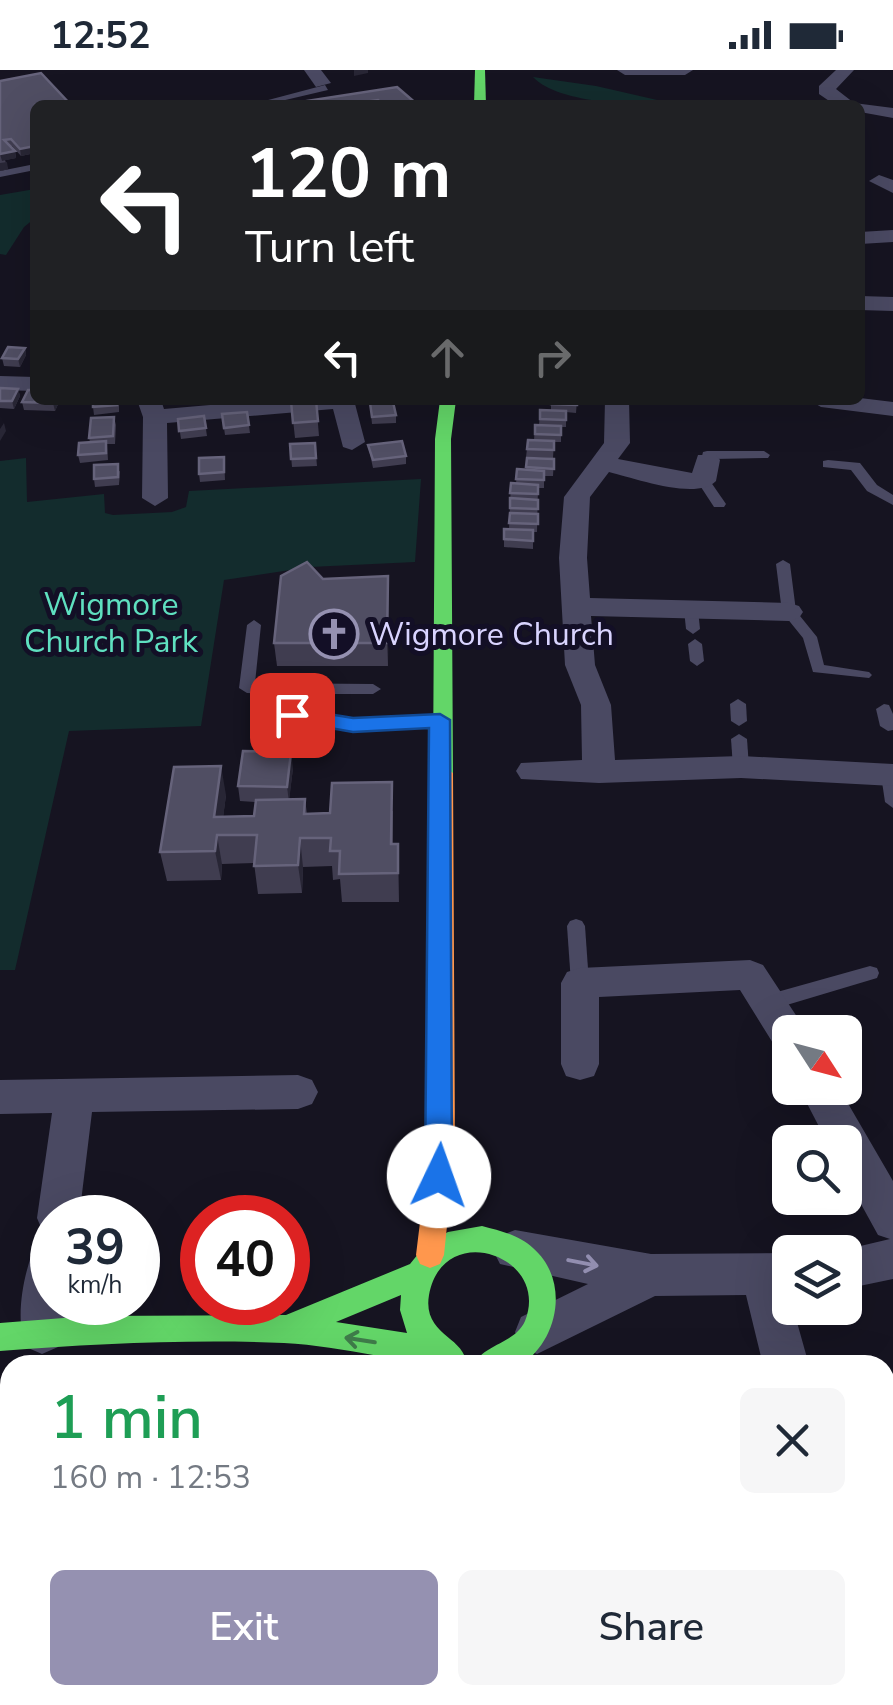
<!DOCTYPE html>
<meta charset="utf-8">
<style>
:root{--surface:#fff;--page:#f6f6f7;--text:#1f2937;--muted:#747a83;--accent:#9591b1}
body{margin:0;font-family:"Nunito Sans",sans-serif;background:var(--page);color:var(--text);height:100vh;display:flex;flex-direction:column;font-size:38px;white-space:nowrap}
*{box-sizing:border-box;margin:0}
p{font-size:32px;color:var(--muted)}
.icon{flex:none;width:55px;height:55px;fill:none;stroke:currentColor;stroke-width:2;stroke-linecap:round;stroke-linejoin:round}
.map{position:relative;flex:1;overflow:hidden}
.panel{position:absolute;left:0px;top:1285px;width:895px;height:350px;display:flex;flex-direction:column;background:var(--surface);border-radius:30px 30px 0 0;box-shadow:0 10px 40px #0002}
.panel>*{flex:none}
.guide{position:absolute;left:30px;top:30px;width:835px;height:305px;border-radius:15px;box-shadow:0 10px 40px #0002;background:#202124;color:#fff;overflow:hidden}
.needle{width:65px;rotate:126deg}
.tools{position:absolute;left:772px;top:945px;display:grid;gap:20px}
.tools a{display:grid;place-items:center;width:90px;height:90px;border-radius:15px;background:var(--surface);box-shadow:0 10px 40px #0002;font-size:50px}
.speed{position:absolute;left:30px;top:1125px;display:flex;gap:20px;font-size:50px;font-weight:700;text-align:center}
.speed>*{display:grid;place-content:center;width:130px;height:130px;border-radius:50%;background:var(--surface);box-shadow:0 10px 40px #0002;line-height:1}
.speed small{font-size:25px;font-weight:400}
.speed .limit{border:15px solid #d22;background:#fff;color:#111}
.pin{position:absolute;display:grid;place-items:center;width:85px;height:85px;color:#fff;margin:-42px;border-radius:20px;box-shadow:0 5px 15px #0006}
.me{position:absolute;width:110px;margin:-55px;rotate:3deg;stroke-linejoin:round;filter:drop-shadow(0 0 8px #0008)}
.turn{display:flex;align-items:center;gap:35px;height:210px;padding:0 50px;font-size:45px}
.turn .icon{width:130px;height:130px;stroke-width:2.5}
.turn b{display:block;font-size:70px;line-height:85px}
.lanes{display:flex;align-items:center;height:95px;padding:0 50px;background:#0003;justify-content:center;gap:50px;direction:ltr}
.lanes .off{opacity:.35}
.round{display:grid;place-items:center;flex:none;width:105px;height:105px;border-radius:15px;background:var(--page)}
.headline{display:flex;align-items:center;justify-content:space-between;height:170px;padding:0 50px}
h1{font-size:60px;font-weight:600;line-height:75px;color:#1e9e55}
.button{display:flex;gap:20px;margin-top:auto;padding:20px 50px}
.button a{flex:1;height:115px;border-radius:15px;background:var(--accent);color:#fff;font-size:40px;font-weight:600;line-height:115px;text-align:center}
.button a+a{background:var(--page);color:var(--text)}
.status{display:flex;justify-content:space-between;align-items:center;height:70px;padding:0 50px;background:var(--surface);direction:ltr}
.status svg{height:28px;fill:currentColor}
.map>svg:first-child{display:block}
</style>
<div class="status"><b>12:52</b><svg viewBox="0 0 49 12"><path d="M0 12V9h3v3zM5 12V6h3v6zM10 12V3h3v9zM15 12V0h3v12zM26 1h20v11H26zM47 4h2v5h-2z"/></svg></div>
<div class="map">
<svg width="893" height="1635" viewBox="0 0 893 1635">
<rect width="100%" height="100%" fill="#161421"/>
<g fill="#132c2d">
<path d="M533,7L596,16L679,35C641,35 560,35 533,7Z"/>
<polygon points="35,119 35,148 24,157 6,185 0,184 0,125"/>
<polygon points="26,388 27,432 104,424 105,443 113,445 172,442 186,437 189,421 421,409 415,492 310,497 224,510 201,656 69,661 15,900 0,900 0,391"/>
</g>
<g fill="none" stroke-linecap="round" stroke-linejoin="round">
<g fill="#4a4962" fill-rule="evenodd">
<polygon points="325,15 328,20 264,35 249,35"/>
<polygon points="35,94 35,100 0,107 0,101"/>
<polygon points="764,381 770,385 768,388 713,389 707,394 701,390 703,382 707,381"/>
<polygon points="828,390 860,393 877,415 893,425 893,435 867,421 851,400 823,397 823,391"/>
<polygon points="703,407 708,408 726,434 724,437 714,437 697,411"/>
<polygon points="783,490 790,494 796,541 817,567 824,595 869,602 872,605 869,608 813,602 803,568 782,542 776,494"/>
<polygon points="691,536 698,540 700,559 693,564 686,559 684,540"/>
<polygon points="254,550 261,555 255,613 373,614 381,619 373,624 302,624 300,641 353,650 439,646 447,651 439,656 353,660 286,649 284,645 287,624 247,623 239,618 247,555"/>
<polygon points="695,569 702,574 704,591 697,596 690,591 688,574"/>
<polygon points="738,629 746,634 747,651 739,656 731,651 730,634"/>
<polygon points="884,634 889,635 893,644 893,660 888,661 880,656 876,639"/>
<polygon points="739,664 747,669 749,697 741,703 733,697 731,669"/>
<polygon points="889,699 893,700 893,738 885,732 881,705"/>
<polygon points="576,849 582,851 585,856 589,913 587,918 573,918 571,913 567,856 570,851"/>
<polygon points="870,896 877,898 879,903 877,908 770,940 763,937 761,932 763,927 770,924"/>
</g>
<g fill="#4a4962" fill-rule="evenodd">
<polygon points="304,0 321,0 331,13 316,17"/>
<polygon points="617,0 693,0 685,5 625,5"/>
<polygon points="836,0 854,0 836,19 854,33 893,38 893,48 860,42 860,35 835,35 819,24 819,16"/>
<polygon points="879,105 893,110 893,123 869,111"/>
<polygon points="893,160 893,172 860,174 860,162"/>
<polygon points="860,226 893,227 893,241 860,240"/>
<polygon points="0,306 35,307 35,321 0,320"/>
<polygon points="860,328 893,332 893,346 821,337 809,330"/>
<polygon points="137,330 161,330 164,339 269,330 354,330 365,372 352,380 343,377 333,339 167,353 168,428 155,436 142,428 143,347"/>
<path d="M605,330H629L630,373L618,389L692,403L698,385H716L720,390L716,411C697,431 634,408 609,402L590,427L587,488L590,528L789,533L799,536L803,542L799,548L789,551L591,546L595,595L611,635L615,690L741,686L893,694V716L741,708L599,713L521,709L516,701L521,693L582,690L581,635L565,595L559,488L564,427L604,373Z"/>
<polygon points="750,890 763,895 807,962 790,962 790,983 776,978 740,920 599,927 599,994 594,1006 580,1010 566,1006 561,994 561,913 567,902 580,898"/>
<polygon points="298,1005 312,1010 318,1022 312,1034 298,1039 92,1042 79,1148 52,1148 52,1165 43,1162 37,1148 52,1043 0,1044 0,1010"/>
<polygon points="799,1018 839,1018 893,1111 893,1209 845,1219 845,1182 835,1182 890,1169 878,1165 845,1105 845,1072 827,1072"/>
<polygon points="515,1160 651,1184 790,1183 790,1238 793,1238 809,1295 763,1295 746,1225 655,1226 537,1284 521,1277 515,1262 521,1247 588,1214 500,1194 493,1180 500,1166"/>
<path d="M52,1166V1232H68L64,1262L58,1277L42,1284L26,1277C14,1249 24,1199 37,1172Z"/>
<polygon points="10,1536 10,1613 0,1617 0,1540"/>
<rect x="395" y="1625" width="54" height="10"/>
<polygon points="734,1625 811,1625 806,1635 729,1635"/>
</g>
<g fill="#63d668" fill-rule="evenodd">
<polygon points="475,0 485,0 486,35 474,35"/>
<polygon points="440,330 456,330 451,369 453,703 443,710 433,703 435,369"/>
<path d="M482,1156C501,1161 519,1165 533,1178C570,1210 559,1270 521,1295H474C483,1274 515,1274 525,1251C551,1186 443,1148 429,1225C422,1266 467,1267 466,1295C404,1295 345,1276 284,1273C189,1269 94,1274 0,1281V1253L89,1246L286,1245L410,1194L427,1173L448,1162ZM401,1225L400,1240L407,1263L336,1252Z"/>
</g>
<g fill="#ff974d" fill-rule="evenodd">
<polygon points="443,696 453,703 455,1078 444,1185 440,1194 430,1198 420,1194 416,1185 429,1078 433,703"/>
<polygon points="523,1625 557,1625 559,1635 525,1635"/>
</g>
</g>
<g fill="#403d50">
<polygon points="0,11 35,35 35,83 21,86 12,76 10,76 15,81 16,88 5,90 8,99 0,101"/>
<polygon points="25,278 26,285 20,297 4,296 2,288"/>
<polygon points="0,318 18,319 20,326 14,339 0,338"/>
<polygon points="35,330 60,330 55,341 24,340 22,332"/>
<polygon points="119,330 119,342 94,345 93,337"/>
<polygon points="316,330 319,366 295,368 291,331"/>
<polygon points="551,330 577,330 576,343 566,342 566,357 561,357 561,372 554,372 553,388 526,387 528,370 534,370 535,355 539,355 540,340 551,340"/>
<polygon points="370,333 396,345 396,353 372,354"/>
<polygon points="247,342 250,363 225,365 222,344"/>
<polygon points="204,346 207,366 181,369 178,349"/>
<polygon points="114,347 116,355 115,374 107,374 108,390 80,393 78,385 90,372 89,368"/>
<polygon points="315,373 317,396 292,397 290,374"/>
<polygon points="368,375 406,386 406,394 373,398"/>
<polygon points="224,387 225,410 200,412 199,404"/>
<polygon points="527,388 554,389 553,406 544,406 544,418 538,418 537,462 533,462 533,479 504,477 504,459 509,459 511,413 516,414 517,399 526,400"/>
<polygon points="120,401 119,415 95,417 94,409"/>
<polygon points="388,506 388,596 277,596 274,573 323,509"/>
<polygon points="293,698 289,729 305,729 307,744 393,741 393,774 398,774 399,832 342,832 340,809 333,810 332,796 303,797 302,823 258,824 254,793 222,794 221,810 167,811 160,782 226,725 223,747 254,746 255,732 240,731 238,716"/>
</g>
<g fill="#282635">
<polygon points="354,0 368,0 368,3 354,6"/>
<polygon points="378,30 378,35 364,35 364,32"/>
<polygon points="35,76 35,83 21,86 20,79"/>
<polygon points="15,81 16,88 2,91 0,84"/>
<polygon points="7,92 8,99 0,101 0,93"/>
<polygon points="25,278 26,285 20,297 18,289"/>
<polygon points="18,319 20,326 14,339 12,331"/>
<polygon points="55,330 60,330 55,341 53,333"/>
<polygon points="4,353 6,361 0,371 0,359"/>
<polygon points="388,506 389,529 388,596 387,573"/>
<polygon points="291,682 293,698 289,732 287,717"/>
<polygon points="221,696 226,725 221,765 214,747"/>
<polygon points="217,765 222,794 221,810 215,781"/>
<polygon points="300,768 303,797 302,823 298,795"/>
</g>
<g fill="#504e63" stroke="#66637b" stroke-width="2.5">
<polygon points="41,3 71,35 35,35 35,76 20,79 11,69 4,70 15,81 0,84 0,11"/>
<polygon points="397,17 418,35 384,35 378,30 364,32 368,35 281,35"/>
<polygon points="8,277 25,278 18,289 2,288"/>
<polygon points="0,318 18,319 12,331 0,331"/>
<polygon points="28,320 35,320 35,330 55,330 53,333 22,332"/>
<polygon points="93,330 117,330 117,335 93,337"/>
<polygon points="316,330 318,351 293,353 291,331"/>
<polygon points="551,330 577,330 577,335 551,334"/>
<polygon points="393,332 396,345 372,347 370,333"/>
<polygon points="540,340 566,341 566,350 540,349"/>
<polygon points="247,342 249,355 224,358 222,344"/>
<polygon points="204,346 206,358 179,361 178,349"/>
<polygon points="114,347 113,366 89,368 91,348"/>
<polygon points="535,355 561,356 561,365 535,364"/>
<polygon points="528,370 554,371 554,380 527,379"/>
<polygon points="106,371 106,383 78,385 79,373"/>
<polygon points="402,371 406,386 373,390 368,375"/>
<polygon points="315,373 316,388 291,389 290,374"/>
<polygon points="224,387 224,402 199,404 199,388"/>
<polygon points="527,388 554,389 554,399 526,397"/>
<polygon points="118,394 118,407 94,409 94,395"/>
<polygon points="517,399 544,401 544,410 516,409"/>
<polygon points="511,413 538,415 538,424 510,423"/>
<polygon points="510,428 538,430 538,439 510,438"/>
<polygon points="510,443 538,444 538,454 509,453"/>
<polygon points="504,459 533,460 533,471 504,469"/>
<polygon points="307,492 323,509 388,506 387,573 274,573 281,506"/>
<polygon points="243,681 291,682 287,717 238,716"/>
<polygon points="221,696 214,747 254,746 256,730 305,729 304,744 330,743 332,713 392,712 391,774 398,774 398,803 339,804 340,781 330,781 331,768 300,768 298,795 254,796 257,765 217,765 215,781 160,782 174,697"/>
</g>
<defs><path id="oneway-shaft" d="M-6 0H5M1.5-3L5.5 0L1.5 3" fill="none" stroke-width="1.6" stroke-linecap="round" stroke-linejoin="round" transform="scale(2.5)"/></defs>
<use stroke="#928eb0" href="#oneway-shaft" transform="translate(583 1193) rotate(11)"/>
<use stroke="#3f7c4a" href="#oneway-shaft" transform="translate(360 1270) rotate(-171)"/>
<polygon fill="#1a73e8" stroke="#114b97" stroke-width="2.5" points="292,638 353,648 440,644 450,650 452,1106 448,1115 439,1118 429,1115 425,1106 429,658 353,662 284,650 284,640"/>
<defs>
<g id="church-ring" transform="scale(2.5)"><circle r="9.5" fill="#130f26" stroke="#9591b1" stroke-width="1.5"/><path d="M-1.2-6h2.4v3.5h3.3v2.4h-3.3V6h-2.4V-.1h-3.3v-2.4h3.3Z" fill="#9591b1"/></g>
</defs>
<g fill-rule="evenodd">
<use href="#church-ring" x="334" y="564"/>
</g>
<g text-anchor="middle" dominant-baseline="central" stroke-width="10" stroke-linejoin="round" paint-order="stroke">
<g font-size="32" fill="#5fe0c0" stroke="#130f26">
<text x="111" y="534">Wigmore<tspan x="111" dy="37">Church Park</tspan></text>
</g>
<g font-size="32" fill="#d9d4ff" stroke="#130f26" text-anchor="start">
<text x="369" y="564">Wigmore Church</text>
</g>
</g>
</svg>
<div class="tools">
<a><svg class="needle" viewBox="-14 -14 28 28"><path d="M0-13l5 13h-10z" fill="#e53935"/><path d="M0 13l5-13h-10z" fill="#747a83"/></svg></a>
<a><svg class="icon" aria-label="search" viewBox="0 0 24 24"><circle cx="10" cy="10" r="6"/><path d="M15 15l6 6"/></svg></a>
<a><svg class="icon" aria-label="layers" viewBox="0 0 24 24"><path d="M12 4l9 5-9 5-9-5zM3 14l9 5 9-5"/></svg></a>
</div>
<div class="speed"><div>39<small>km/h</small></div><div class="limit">40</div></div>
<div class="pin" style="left:292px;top:645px;background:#d93025"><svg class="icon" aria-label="arrive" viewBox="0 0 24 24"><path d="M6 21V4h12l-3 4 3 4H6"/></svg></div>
<svg class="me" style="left:439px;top:1106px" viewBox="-20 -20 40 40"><circle r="19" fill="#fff"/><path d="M0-13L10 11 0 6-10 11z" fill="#1a73e8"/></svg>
<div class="guide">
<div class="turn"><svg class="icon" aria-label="left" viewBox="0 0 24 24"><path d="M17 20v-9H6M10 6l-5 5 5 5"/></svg><div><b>120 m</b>Turn left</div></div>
<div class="lanes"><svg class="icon" aria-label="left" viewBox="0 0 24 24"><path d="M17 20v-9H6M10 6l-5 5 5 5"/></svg><svg class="icon off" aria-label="ahead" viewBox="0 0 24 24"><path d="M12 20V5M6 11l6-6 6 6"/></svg><svg class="icon off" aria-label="right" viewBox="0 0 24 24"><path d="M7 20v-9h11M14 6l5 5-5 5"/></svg></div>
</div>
<section class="panel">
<div class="headline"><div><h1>1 min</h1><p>160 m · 12:53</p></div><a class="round"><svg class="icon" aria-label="close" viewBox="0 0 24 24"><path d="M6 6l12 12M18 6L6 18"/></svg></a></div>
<div class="button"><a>Exit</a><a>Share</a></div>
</section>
</div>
